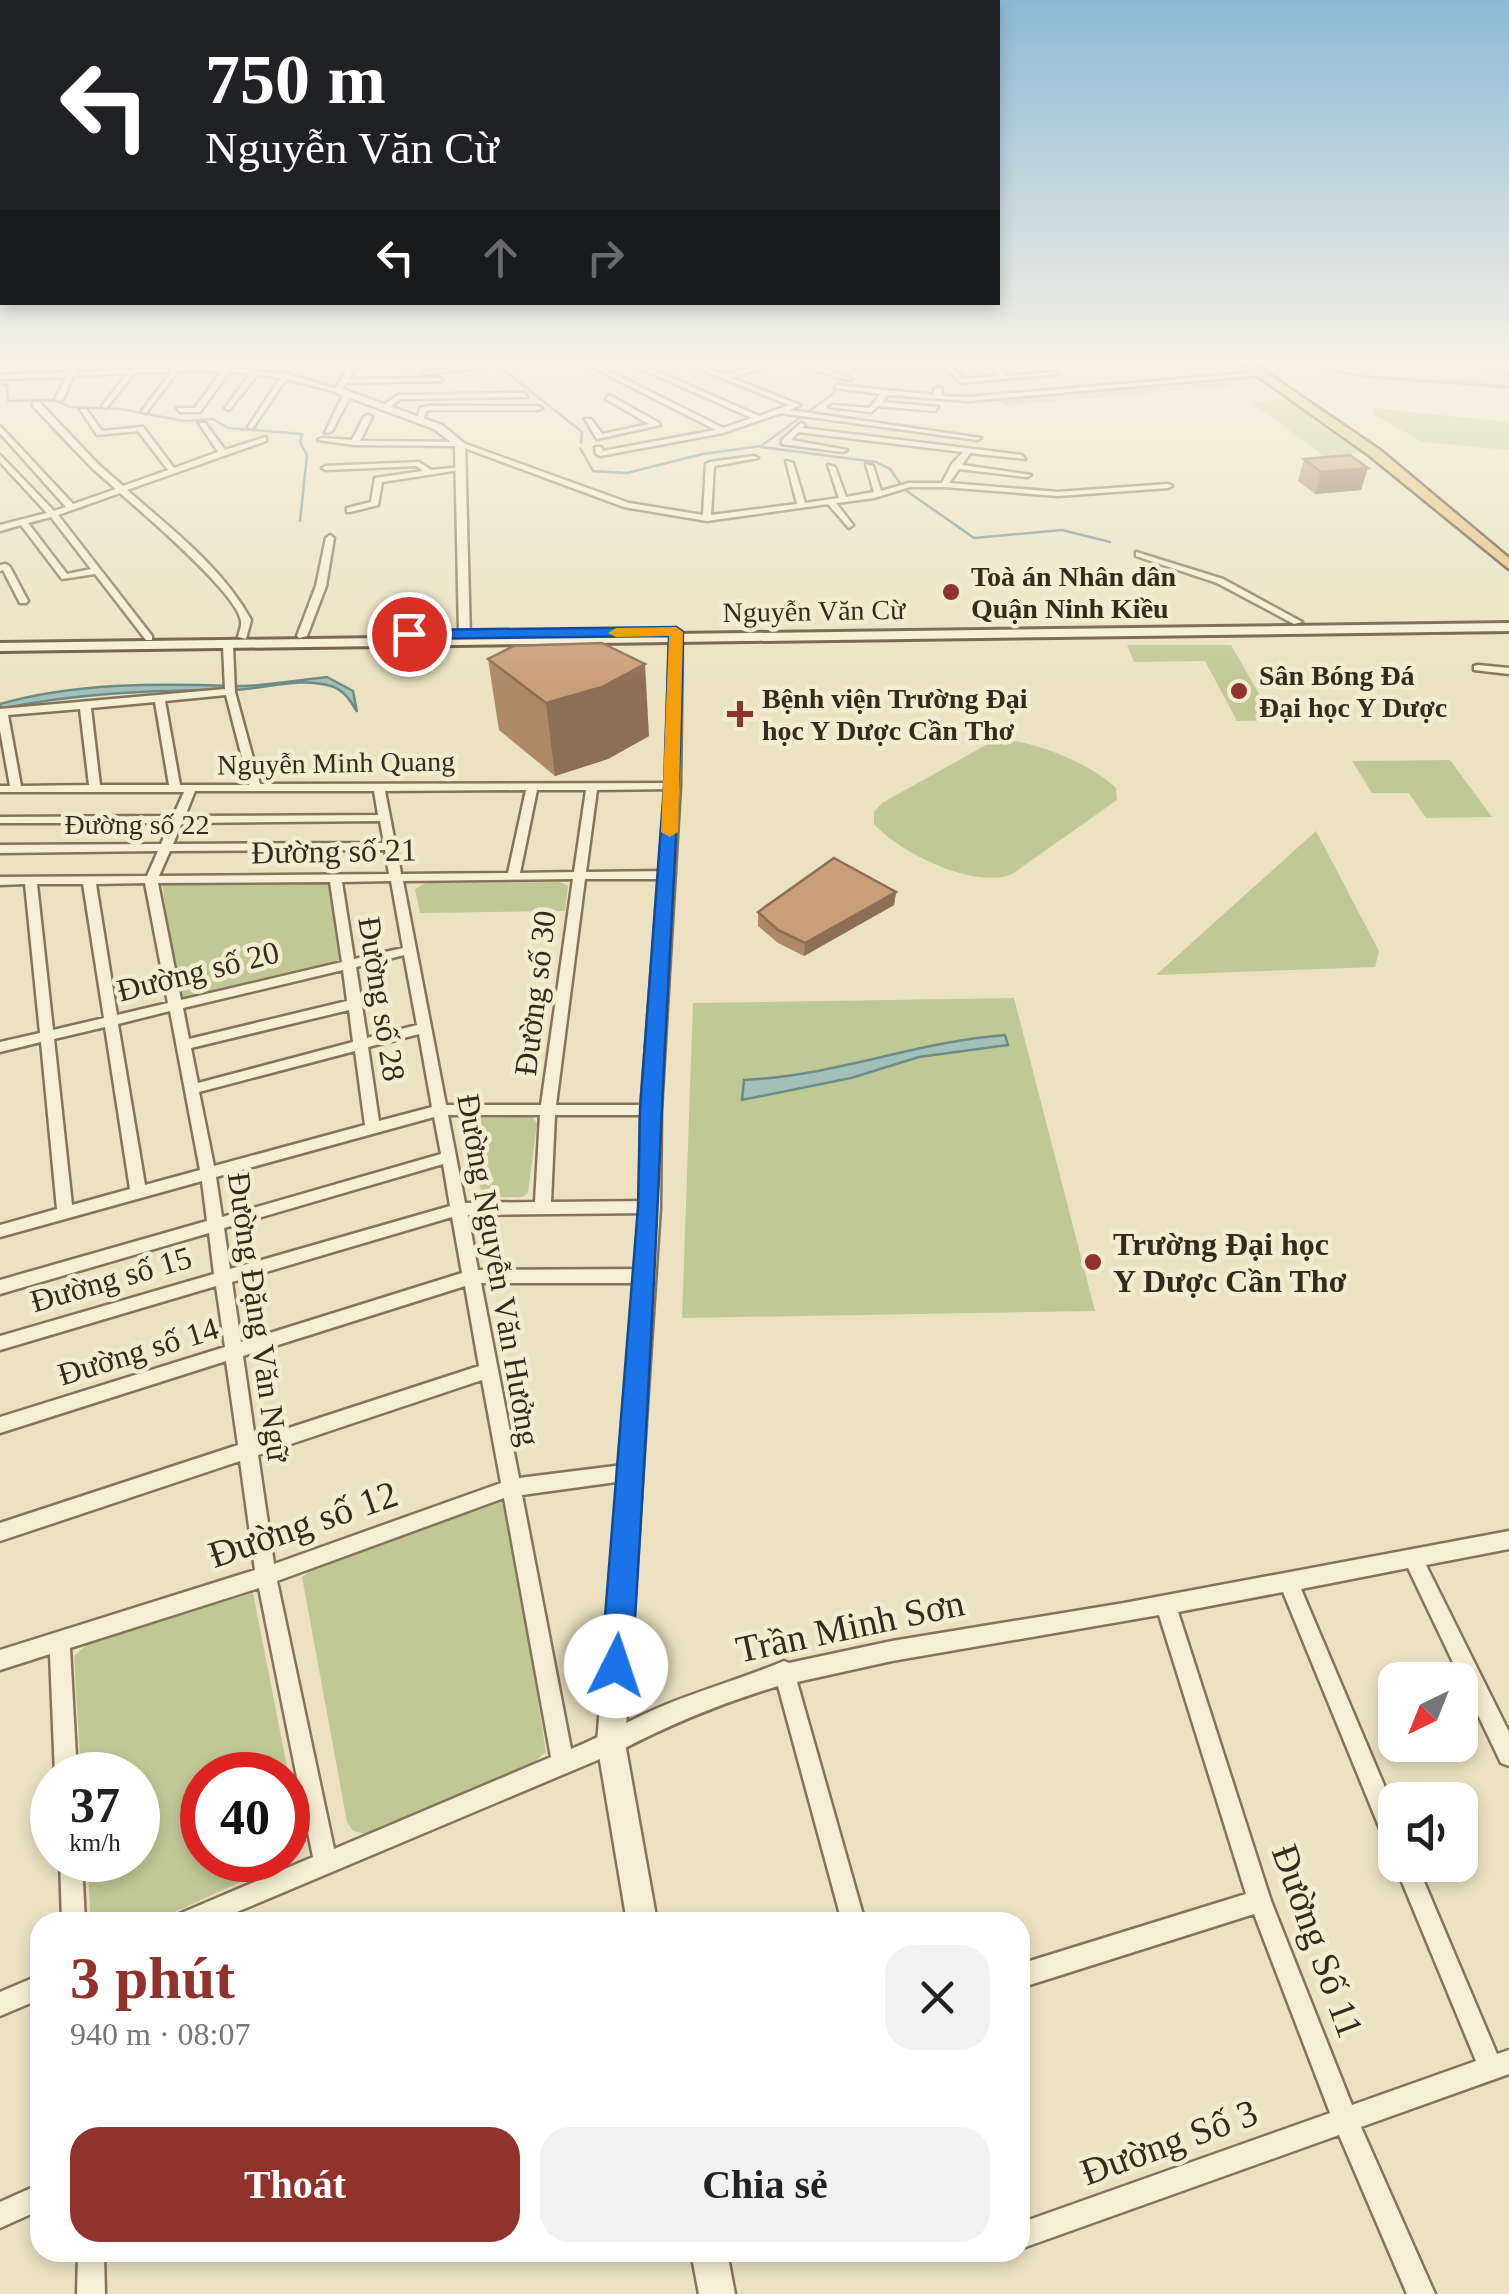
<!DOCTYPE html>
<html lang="vi">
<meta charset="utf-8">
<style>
:root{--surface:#fff;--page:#f2f2f2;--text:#222;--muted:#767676;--accent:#91322c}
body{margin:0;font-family:Georgia,serif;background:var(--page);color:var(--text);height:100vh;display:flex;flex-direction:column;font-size:38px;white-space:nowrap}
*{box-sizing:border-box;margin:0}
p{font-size:32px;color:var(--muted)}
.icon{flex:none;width:55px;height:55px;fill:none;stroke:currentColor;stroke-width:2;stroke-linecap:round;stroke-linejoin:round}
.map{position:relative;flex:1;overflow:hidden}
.details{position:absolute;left:30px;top:1912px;width:1000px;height:350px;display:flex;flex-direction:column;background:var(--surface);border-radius:30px;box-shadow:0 5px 15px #0003}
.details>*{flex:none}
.banner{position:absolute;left:0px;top:0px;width:1000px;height:305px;box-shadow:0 5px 15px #0003;background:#202124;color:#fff;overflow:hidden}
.needle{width:65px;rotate:223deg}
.tools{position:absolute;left:1378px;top:1662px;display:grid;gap:20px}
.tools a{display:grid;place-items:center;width:100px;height:100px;border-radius:20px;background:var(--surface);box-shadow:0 5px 15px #0003;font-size:50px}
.speed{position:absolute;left:30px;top:1752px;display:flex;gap:20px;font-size:50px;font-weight:700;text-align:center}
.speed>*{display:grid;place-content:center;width:130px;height:130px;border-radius:50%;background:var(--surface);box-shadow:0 5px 15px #0003;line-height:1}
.speed small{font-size:25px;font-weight:400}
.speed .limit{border:15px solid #d22;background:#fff;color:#111}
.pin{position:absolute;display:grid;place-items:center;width:85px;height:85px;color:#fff;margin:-42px;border:5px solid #fff;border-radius:50%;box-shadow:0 2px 10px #0007}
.me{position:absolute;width:110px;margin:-55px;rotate:4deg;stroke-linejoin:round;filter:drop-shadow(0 0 8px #0008)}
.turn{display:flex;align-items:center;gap:35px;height:210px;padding:0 40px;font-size:45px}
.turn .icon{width:130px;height:130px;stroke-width:2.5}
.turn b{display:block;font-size:70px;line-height:85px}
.lanes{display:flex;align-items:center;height:95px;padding:0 40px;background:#0003;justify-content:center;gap:50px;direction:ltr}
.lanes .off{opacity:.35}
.round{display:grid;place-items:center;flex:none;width:105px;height:105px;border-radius:30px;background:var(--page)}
.headline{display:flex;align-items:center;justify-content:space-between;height:170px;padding:0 40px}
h1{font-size:60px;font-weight:800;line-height:75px;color:var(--accent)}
.button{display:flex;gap:20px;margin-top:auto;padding:20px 40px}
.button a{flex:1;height:115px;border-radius:30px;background:var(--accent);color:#fff;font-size:40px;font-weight:800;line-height:115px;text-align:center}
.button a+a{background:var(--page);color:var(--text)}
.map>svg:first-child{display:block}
</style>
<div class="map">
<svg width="1509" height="2294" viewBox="0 0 1509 2294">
<rect width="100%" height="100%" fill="#ece2c2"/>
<g fill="#c0c996" fill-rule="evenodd">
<polygon points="870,362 941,362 958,382 856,372"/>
<polygon points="1440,362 1474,362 1509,371 1509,390 1443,380 1453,387 1399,380 1428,379 1422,376 1493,381 1483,367"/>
<polygon points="1218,382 1238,386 1006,405 1000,400"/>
<polygon points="1291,399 1367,453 1324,456 1251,402"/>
<polygon points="1372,408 1509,422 1509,450 1422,442 1375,415"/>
<polygon points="1127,645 1231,645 1274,720 1237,721 1205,661 1134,662"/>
<path d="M995,740C1027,737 1094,765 1116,788L1117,800L1012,874C975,890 900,853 874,824V812L882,803Z"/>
<polygon points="1450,760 1492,817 1426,818 1409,793 1372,793 1352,761"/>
<polygon points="1316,831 1379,951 1375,967 1156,975"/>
<polygon points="328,881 332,884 339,960 180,998 162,884"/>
<polygon points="560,882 568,886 565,911 420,913 415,889 426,883"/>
<polygon points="1014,998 1095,1311 682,1318 693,1003"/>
<polygon points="532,1117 537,1123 528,1193 522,1197 483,1197 463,1123 474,1118"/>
<polygon points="497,1496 507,1499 546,1752 532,1764 365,1834 353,1831 347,1822 302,1577 313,1568"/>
<path d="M253,1593L301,1838L299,1855L153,1922H91L87,1860H138V1775H81L74,1656L90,1642ZM202,1775H288V1860H202Z"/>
</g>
<g fill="#a4bfb8" stroke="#6c8c86" stroke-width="2.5">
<path d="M327,677L353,691L357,712C351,701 344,690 331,686C299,676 262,690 231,690C154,690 75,693 0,709V704C74,683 157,683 234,686C259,687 300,680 327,677Z"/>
<path d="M1005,1035L1008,1045L919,1057L851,1078L742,1100L744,1080C834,1076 915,1042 1005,1035Z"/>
</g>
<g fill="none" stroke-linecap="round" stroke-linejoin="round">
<g stroke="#6c8c86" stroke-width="2.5">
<polyline points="494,362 582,432 581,443"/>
<polyline points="1304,362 1358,376 1509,387"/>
<polyline points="0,384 7,385 8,401 55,400 70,407 121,409 184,421 213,419 228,428 302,434 300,442 307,455 300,521"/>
<polyline points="761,447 876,462 890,469 904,489 974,538 1062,530 1110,542"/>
<polyline points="580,448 593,471 627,473 703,454 761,446 834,393 834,387 865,362"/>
</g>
<g stroke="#85735a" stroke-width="5">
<g id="minor">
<polygon points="72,362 79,362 75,372 213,367 283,374 286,372 289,375 341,390 337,392 286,379 252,429 248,427 280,378 258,374 229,410 225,408 251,373 229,372 200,412 180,412 177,408 195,408 222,371 178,371 146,413 142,411 172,371 135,373 106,408 102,406 128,373 73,376 63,399 59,401 55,399 66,377 0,379 0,375 68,372"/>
<polygon points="473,362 481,362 486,367 426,374 423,372 477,366"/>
<path d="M582,362H591L723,428L752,418L626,362H636L759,416L789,405L682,362C702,362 718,378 737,372L714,362C725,362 731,368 741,369C753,370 766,362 778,362L732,378L800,405L789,410L981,438L977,440L781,413L723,433L600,456L596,454L595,447H601L603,451L716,430Z"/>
<polygon points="790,362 802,362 852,379 847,380"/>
<polygon points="941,362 948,362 963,379 1000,376 988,362 995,362 1007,376 1056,372 1059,374 961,383"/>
<polygon points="1260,372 1262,375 968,401 888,395 882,402 938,407 935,411 878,406 871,412 829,407 833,405 869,408 881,394 835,388 837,385 934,395 934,389 938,387 942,389 942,396 968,397"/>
<polygon points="440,378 442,381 346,383 343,381 346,379"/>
<polygon points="348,391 352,393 332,431 325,433 344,393"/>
<polygon points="524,393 527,397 400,399 389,408 382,406 398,395"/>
<polygon points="609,395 659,423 660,425 597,439 585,419 591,419 602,434 649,424 606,399"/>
<path d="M33,402H39L98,464L123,486L168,470L138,431L97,435L80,409H86L102,431L143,427L174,468L218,452L199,423H205L225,450L266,437V441L127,490C171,529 223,568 251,620L246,639L238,637C239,632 242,626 241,621C238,594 144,514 120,493L58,515L152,636V640H146L95,574L62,579L21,525L0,531V525L47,513L0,462V455L54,511L66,507L0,433V426L73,504L116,489L92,468L33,406ZM51,517L91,569L67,574L28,523Z"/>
<polygon points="429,406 538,406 542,408 538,410 430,410 426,411 423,422 417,422 420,408"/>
<polygon points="368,415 372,417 360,441 460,442 629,503 703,515 706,464 710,462 754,456 758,458 714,466 711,515 797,504 786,461 793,463 805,503 839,498 828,465 835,467 846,497 874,492 866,464 873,466 881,491 909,483 942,483 952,464 963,452 798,432 791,440 847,450 843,452 782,444 782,440 801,423 805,425 802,428 1022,455 1025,459 970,453 962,465 1031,475 1027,477 959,469 949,483 1058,492 1168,484 1172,486 1168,488 1058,496 944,487 910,487 874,498 836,503 853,525 849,528 828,504 707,521 624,507 459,446 355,445 318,440 322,438 352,440 364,417"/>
<polygon points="419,462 431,470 462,467 466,469 382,482 378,505 350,512 347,512 347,508 371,502 375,478 423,471 417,466 326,470 322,468 326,466"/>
<polygon points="330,535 334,538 326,586 307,636 299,638 297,636 316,586 326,538"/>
<polygon points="1136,552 1223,579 1302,622 1294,624 1217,583 1136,556"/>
<polygon points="6,564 10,567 28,601 26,603 20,603 3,570 0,571 0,565"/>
<path d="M228,643L233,646L235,692L260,784L673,783L679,786L673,789L597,790L586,872L668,871L674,875L668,879H585L556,1105H651L658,1110L651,1115H555L551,1202L650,1201L656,1203L658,1207L656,1211L650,1213L468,1215L478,1270L644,1269L650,1271L652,1276L650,1281L644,1283H481L519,1478L631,1464L638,1466L640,1472L638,1478L631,1480L522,1495L571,1749C603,1736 633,1718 665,1705C704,1689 747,1677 784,1661L789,1663L892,1641L1124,1603L1509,1531V1549L1426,1565L1509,1732V1766L1501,1763L1408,1568L1301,1589L1395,1811V1849L1387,1846L1283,1592L1178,1612L1271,1901L1352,2105L1476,2061L1395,1865V1864L1417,1865L1497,2054L1509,2050V2074L1361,2127L1435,2294H1407L1339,2135L1020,2249V2223L1330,2113L1254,1914L1020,1988V1964L1246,1894L1159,1615L892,1661L797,1682L865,1922H842L778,1686C722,1703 671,1724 619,1751L213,1922H176L179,1914L313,1857L259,1588L70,1648L77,1775H55L50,1654L0,1670V1650L255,1570L240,1461L0,1541V1523L238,1445L226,1361L0,1433V1417L225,1347L216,1286L0,1350V1336L214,1274L209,1233L0,1294V1280L207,1221L202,1181L0,1237V1225L57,1209L41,1042L0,1052V1042L40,1033L25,884L0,885V877L147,876L158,851L0,853V845L161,844L170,823H0V817L173,816L184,792H0V786H10L0,730V709L225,689L223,646ZM226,695L249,785H180L165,701ZM155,702L169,785H100L91,708ZM80,709L89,785L21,786L8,715ZM526,790L508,873L401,874L397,849L399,846L395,843L385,791ZM537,790H586L574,872L520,873ZM195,791H374L378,815L185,816ZM380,821L384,843L173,844L182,823ZM385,850L389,874L159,876L170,851ZM573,879L541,1105H446L403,881ZM391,881L403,948L354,959L342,882ZM330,882L342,962L181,1000L158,883ZM145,883L168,1003L117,1015L96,884ZM37,884H83L104,1018L53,1030ZM404,955L417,1025L367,1038L356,967ZM343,970L347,1001L189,1039L183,1008ZM349,1010L353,1042L198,1083L191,1048ZM170,1011L200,1170L145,1185L118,1024ZM105,1027L130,1189L72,1205L54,1039ZM419,1034L432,1107L379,1121L368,1047ZM355,1051L365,1125L214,1166L199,1092ZM448,1115H540L535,1202L465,1203ZM434,1117L441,1154L222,1217L216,1177ZM443,1164L450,1206L230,1269L224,1228ZM452,1217L462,1273L241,1342L232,1282ZM465,1286L479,1366L255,1439L243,1356ZM482,1380L501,1483L274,1564L258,1455ZM504,1498L551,1757L334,1849L277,1581Z"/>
<polygon points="1478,665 1509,668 1509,674 1474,670 1474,666"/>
<polygon points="60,1860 82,1860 85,1922 62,1922"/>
<polygon points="40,1975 40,1999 0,2016 0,1992"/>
<polygon points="40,2184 40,2210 0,2228 0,2202"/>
<polygon points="78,2252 104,2252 105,2294 77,2294"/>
</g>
</g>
<g stroke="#85735a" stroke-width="5">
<g id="tertiary">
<polygon points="351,362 360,362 342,389 442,425 465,444 470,637 459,634 455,445 434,429 334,392"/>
<polygon points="676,628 682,632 680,786 661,1110 660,1207 625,1743 657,1922 627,1922 597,1743 640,1207 641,1110 666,786 670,632"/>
<polygon points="691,2252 727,2252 735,2294 699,2294"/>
</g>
</g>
<g stroke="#67543d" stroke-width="6">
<polygon id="secondary" points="1509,623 1509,631 0,651 0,643"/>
</g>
<g stroke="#53412e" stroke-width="5">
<polygon id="trunk" points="1238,362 1251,362 1380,450 1509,558 1509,569 1370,456"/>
</g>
<use href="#minor" fill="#f7efd5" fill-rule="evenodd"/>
<use href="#tertiary" fill="#f7efd5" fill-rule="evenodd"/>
<use href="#secondary" fill="#f7efd5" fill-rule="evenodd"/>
<use href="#trunk" fill="#e3c078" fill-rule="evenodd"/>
</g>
<g fill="#ad8968">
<polygon points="1304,459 1361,490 1315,494 1298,481"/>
<polygon points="488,659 649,736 608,759 555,776 499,730"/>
<polygon points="896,892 894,905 804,956 778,943 758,926 758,912"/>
</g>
<g fill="#8d6f55">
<polygon points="1368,468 1361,490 1315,494 1321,472"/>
<polygon points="645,664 649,736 608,759 555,776 546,703"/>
<polygon points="896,892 894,905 804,956 805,943"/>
</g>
<g fill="#c99f79" stroke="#8d6f55" stroke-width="2.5">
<polygon points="1350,455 1368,468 1321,472 1304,459"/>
<polygon points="602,643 645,664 602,687 546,703 488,659 514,646"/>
<polygon points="834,858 896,892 805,943 778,930 758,912"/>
</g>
<linearGradient id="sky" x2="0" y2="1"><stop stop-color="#8db8d5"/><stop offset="0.53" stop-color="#f6f2e4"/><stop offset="1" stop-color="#f6f2e4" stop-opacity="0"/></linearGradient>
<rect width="1509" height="684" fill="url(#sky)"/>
<path fill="#1a73e8" stroke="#114b97" stroke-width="2.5" d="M676,627L683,632C681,791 669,949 662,1107C654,1294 644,1479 632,1666L627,1676L616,1681L606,1676L601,1666L638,1207L640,1110L664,786L669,636L409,639L402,634L409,630Z"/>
<polygon fill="#f59e0b" points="676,627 683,632 678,832 670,837 661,832 669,636 616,637 608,633 616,628"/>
<g fill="#91322c" stroke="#f4ecd1" stroke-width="4">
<circle cx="951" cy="592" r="10"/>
<circle cx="1239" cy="691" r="10"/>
<path d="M735 699h10v10h10v10h-10v10h-10v-10h-10v-10h10z"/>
<circle cx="1093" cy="1262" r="10"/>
</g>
<g text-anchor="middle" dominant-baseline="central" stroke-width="9" stroke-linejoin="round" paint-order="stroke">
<g font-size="28" font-weight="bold" fill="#352a1e" stroke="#f4ecd1" text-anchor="start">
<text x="971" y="576">Toà án Nhân dân<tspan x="971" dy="32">Quận Ninh Kiều</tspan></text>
<text x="1259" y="675">Sân Bóng Đá<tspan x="1259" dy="32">Đại học Y Dược</tspan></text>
<text x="762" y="698">Bệnh viện Trường Đại<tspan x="762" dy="32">học Y Dược Cần Thơ</tspan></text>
</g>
<g font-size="28" fill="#352a1e" stroke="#f4ecd1">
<text transform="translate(814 611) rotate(-1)">Nguyễn Văn Cừ</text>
<text transform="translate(336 763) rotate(-1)">Nguyễn Minh Quang</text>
<text x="137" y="824">Đường số 22</text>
</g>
<g font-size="32" fill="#352a1e" stroke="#f4ecd1">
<text transform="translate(334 851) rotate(-1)">Đường số 21</text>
<text transform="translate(198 971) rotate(-14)">Đường số 20</text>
<text transform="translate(535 993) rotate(-83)">Đường số 30</text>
<text transform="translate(382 999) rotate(81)">Đường số 28</text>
<text transform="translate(499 1270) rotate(80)">Đường Nguyễn Văn Hưởng</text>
<text transform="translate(111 1279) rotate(-16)">Đường số 15</text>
<text transform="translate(259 1317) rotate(82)">Đường Đặng Văn Ngữ</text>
<text transform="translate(138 1351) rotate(-17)">Đường số 14</text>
</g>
<g font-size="32" font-weight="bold" fill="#352a1e" stroke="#f4ecd1" text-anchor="start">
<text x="1113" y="1244">Trường Đại học<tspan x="1113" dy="37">Y Dược Cần Thơ</tspan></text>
</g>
<g font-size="38" fill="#352a1e" stroke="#f4ecd1">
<text transform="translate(303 1524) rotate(-19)">Đường số 12</text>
<text transform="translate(850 1626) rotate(-12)">Trần Minh Sơn</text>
<text transform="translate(1318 1941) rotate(70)">Đường Số 11</text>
<text transform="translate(1169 2142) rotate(-20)">Đường Số 3</text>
</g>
</g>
</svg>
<div class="tools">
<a><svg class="needle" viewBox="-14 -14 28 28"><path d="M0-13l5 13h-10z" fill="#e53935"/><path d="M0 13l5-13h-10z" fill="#767676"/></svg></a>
<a><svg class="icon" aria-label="sound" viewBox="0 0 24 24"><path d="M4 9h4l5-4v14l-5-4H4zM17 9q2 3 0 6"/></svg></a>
</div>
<div class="speed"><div>37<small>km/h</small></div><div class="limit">40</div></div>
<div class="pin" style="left:409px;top:634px;background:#d93025"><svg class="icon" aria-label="arrive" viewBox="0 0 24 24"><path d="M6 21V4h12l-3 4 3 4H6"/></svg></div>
<svg class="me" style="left:616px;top:1666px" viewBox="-20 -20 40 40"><circle r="19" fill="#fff"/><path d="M0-13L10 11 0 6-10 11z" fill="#1a73e8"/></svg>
<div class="banner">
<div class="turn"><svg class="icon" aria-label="left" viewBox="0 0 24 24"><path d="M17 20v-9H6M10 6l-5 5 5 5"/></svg><div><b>750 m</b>Nguyễn Văn Cừ</div></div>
<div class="lanes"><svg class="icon" aria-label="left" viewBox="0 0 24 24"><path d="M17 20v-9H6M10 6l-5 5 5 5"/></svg><svg class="icon off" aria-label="ahead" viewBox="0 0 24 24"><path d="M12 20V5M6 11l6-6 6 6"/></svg><svg class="icon off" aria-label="right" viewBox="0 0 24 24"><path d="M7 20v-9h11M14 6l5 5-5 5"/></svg></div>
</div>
<section class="details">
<div class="headline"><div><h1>3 phút</h1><p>940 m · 08:07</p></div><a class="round"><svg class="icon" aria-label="close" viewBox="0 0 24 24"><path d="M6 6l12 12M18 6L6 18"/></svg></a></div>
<div class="button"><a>Thoát</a><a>Chia sẻ</a></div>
</section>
</div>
